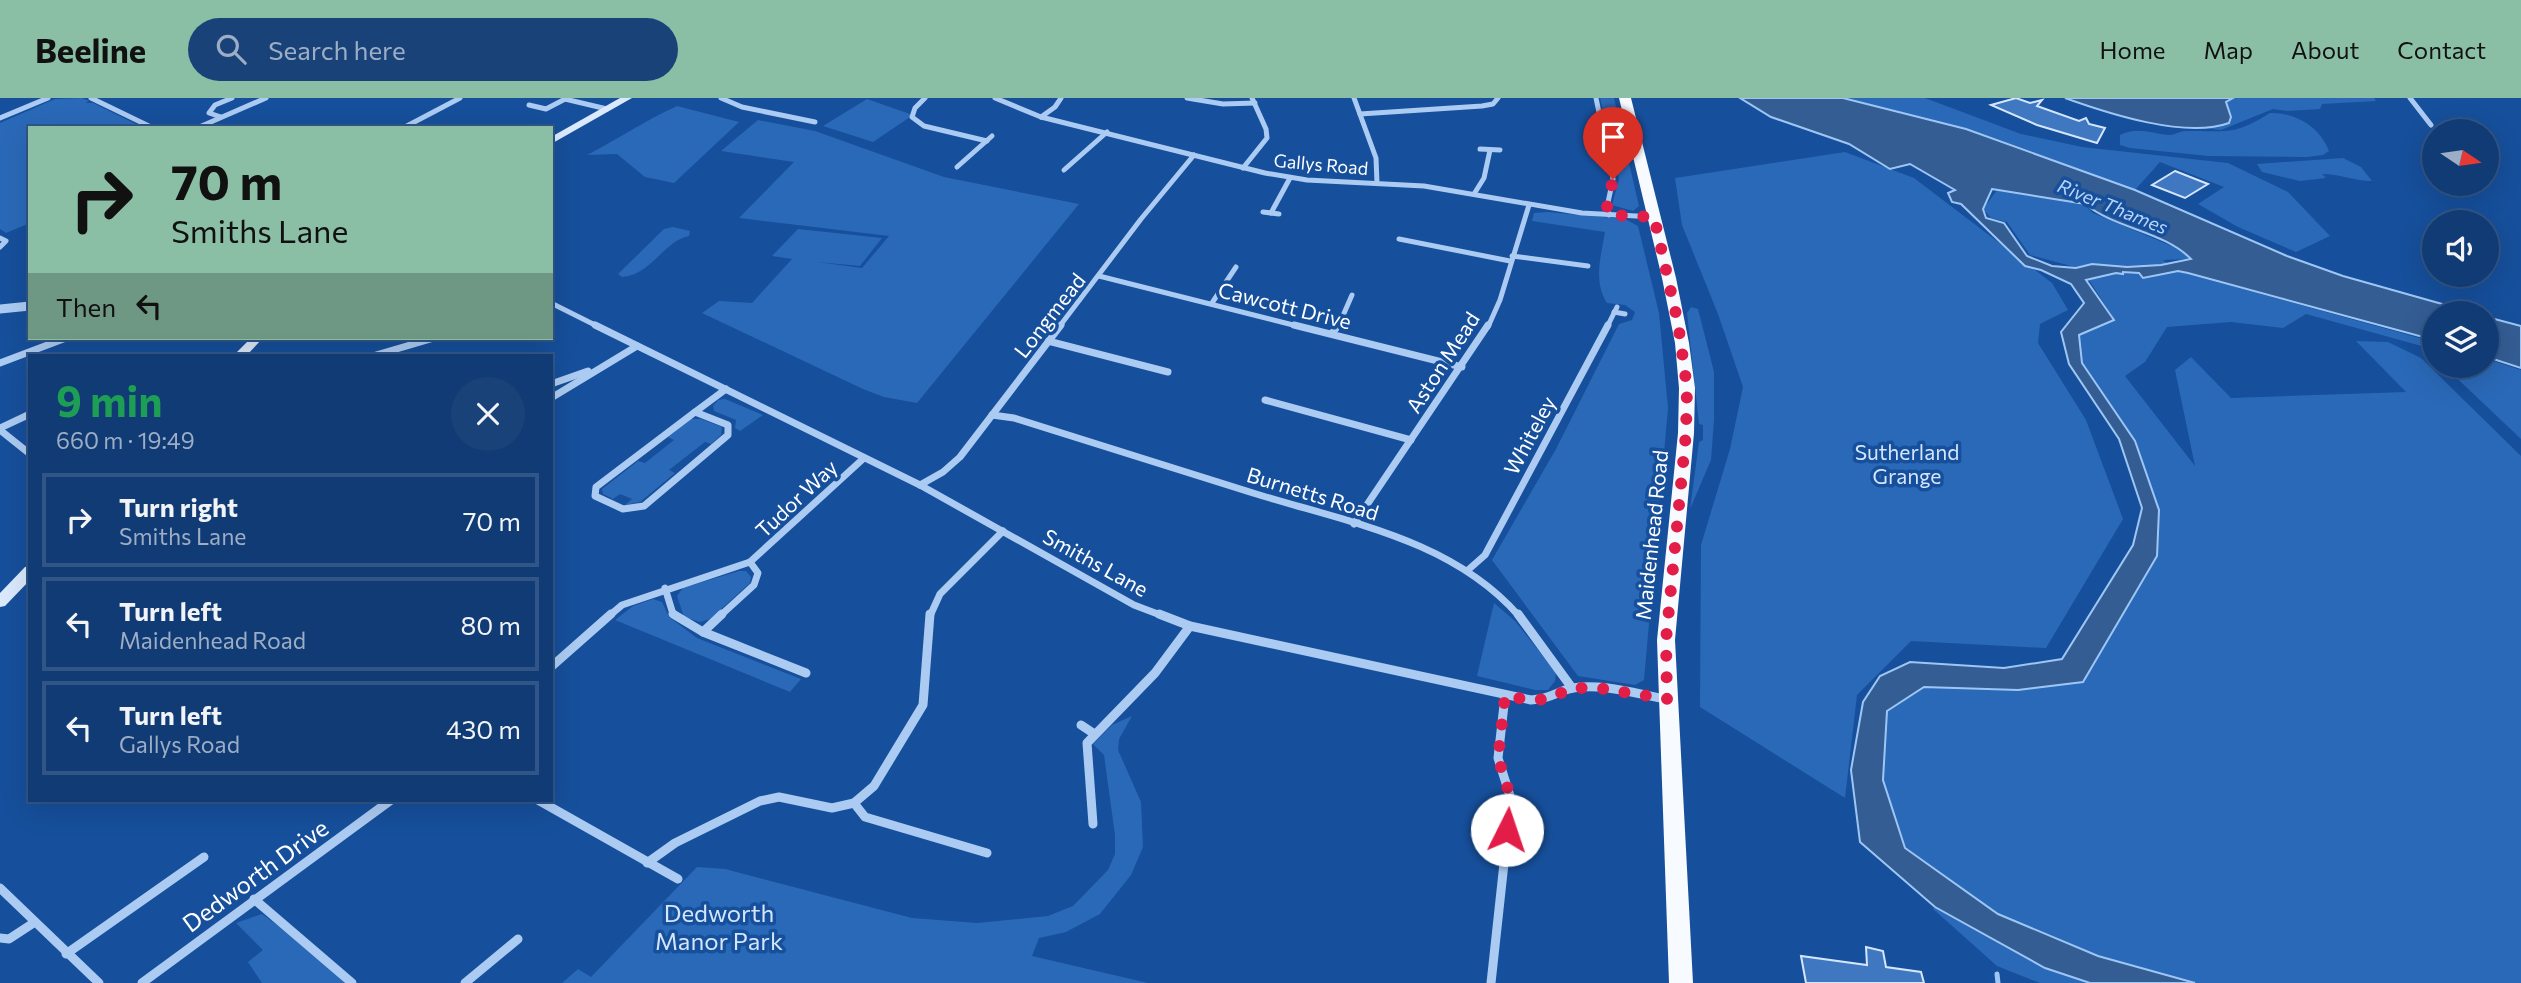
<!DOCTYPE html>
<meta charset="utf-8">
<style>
:root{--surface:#103b74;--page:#194279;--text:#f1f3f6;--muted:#9cadc5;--line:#305586;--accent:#8abfa5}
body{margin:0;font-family:Commissioner,sans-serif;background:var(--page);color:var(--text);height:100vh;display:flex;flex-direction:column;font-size:26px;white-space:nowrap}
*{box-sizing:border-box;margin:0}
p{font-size:23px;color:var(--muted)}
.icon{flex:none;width:38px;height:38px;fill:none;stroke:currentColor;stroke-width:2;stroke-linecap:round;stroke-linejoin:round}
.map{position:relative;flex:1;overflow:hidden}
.side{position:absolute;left:28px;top:256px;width:525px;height:448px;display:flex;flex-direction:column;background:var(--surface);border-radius:0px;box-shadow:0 7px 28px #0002,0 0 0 2px var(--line)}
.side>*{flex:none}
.guide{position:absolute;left:28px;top:28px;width:525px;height:214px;border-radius:0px;box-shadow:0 7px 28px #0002,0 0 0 2px var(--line);background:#8abfa5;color:#111;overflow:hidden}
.needle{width:46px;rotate:103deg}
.fabs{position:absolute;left:2422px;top:21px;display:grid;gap:14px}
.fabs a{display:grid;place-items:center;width:77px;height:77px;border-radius:50%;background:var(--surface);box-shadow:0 7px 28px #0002,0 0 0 2px var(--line);font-size:35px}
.pin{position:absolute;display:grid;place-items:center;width:60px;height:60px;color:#fff;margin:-72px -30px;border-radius:50% 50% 50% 0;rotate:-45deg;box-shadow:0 0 7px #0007}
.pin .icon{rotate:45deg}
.me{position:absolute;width:77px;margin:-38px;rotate:4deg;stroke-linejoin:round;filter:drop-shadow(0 0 5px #0008)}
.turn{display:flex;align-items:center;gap:24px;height:147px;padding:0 28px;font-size:32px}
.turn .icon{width:91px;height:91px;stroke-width:2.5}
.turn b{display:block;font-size:49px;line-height:60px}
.then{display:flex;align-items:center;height:66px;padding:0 28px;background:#0003;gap:14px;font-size:26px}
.round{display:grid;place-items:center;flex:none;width:74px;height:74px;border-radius:37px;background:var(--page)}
.head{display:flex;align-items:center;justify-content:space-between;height:119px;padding:0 28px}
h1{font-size:42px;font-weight:700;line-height:52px;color:#1e9e55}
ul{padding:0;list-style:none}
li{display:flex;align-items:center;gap:21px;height:94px;margin:0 14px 10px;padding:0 14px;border:4px solid var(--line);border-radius:0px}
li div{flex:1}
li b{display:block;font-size:26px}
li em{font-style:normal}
header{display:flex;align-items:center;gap:42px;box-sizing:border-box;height:98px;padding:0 35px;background:var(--accent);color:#111}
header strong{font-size:33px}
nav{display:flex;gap:38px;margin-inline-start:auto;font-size:24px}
.search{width:490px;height:63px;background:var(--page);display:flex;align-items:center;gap:18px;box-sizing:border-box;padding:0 24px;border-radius:38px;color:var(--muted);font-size:26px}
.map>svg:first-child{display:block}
</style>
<header>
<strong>Beeline</strong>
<div class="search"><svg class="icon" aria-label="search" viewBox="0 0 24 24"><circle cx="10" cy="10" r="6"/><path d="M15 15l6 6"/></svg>Search here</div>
<nav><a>Home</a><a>Map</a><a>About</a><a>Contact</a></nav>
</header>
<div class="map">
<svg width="2521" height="885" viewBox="0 0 2521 885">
<rect width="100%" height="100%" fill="#164f9b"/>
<g fill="#2a69b8">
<polygon points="82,0 89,3 85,5 93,5 144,30 30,30 30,125 6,135 0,131 0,25 55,1"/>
<polygon points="1600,0 1614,0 1639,108 1633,113 1612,107 1619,81"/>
<polygon points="1843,0 1925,0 2021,36 2082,49 2228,65 2288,94 2330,138 2296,154 2238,129 2198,106 2224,89 2160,64 2135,92 1966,31"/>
<polygon points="2233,0 2374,0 2376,3 2322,6 2320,11 2287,13 2273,11 2221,32 2177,27 2206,30 2231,19 2226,4"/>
<polygon points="867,1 910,16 910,19 873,44 823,28"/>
<path d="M677,8L739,24L674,85L645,79L617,56L587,57C618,41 646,22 677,8Z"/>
<path d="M2270,15C2295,14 2320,29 2329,53L2323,57L2307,59L2208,58L2130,50L2120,47V37C2138,28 2152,36 2169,37C2176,37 2179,33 2185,33C2226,32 2232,39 2270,15Z"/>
<polygon points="758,22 815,33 944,79 1079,106 917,305 884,299 863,291 702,215 719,203 752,205 792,161 772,158 798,131 882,140 860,168 817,164 862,170 889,138 739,120 794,64 721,53"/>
<polygon points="1845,54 1914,80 2052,185 2068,212 2040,226 2038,245 2086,322 2123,421 2046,550 1911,543 1857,597 1845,700 1700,609 1701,447 1730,351 1743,289 1718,216 1682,127 1675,80"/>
<path d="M2343,60L2361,69L2372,83C2355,83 2340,76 2322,76L2326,80L2300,83L2262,74L2257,66Z"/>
<polygon points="1997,92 2084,107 2093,115 2174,149 2192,161 2163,162 2178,173 2434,244 2434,258 2425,249 2306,216 2283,230 2231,224 2167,229 2145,264 2125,278 2195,368 2175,272 2191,259 2231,300 2406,294 2356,243 2388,244 2421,260 2521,358 2521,885 2195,885 2098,858 1998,816 1905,750 1883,682 1887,613 1924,589 2018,592 2083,584 2157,458 2135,343 2082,265 2079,237 2114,221 2082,171 2030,157 2007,124 1991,120 1983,111"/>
<path d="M1547,114L1625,121L1638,128L1659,215L1668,310L1644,582L1635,587L1578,578L1492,462L1556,351L1619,226L1632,222L1635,214L1625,207L1607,205C1593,183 1601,158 1605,134L1532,123L1534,115Z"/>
<path d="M673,129L690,133L689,138C662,144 653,176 622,179L618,176L664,131Z"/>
<polygon points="1691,209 1698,211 1714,274 1714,322 1711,362 1690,411 1699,344 1703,342 1703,327 1699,326 1687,215"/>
<polygon points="2487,261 2521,272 2521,341 2444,268 2487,268"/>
<polygon points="725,301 763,317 740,333 735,330 736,322 714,313 713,308 718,302"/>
<polygon points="691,321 701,321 722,329 721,337 711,346 705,344 669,372 675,375 640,404 625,407 632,401 620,396 613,401 603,396 602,391 638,363 645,365 674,342 668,339"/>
<polygon points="739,473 746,473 751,479 750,485 710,521 700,524 684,519 677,498 683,490"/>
<polygon points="653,501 662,504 669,519 697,540 801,581 790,594 615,522 633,508"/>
<polygon points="1494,505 1515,523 1556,574 1555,583 1548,592 1535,592 1477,578"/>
<polygon points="1132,618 1119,641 1118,652 1141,704 1143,749 1131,777 1100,816 1066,834 1039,840 1032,858 1148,885 562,885 578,871 591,879 697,769 725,771 912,820 977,825 1048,818 1073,808 1108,772 1115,756 1115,737 1104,657 1093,646 1112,627"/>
<polygon points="1935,809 2045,870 2090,885 2040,885 1997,868 1933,811"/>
<polygon points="262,816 298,842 345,885 262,885 248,864 263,852 236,825"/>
</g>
<g fill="#345d94" stroke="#9ec6f5" stroke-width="2" fill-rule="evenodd">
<path d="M1740,0H1843L1966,31L2135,92L2287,158L2343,178L2474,215H2434V242L2188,175L2178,173L2143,180L2139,175L2123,174V176L2116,175L2086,182L2114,222L2079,237L2082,265L2135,343L2159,412L2157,458L2083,584L2018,592L1924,589L1887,613L1883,682L1905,750L1998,816L2098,858L2195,885H2090L2045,870L1935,809L1860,744L1851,672L1863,604L1880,578L1910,564L2004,570L2062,561L2133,447L2142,410L2119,341L2069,266L2061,234L2084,205L2071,186L2041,172L2025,168L1961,106L1952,104L1948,95L1955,92L1910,66L1890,71L1849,46L1771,19ZM1992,91L2085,106C2116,131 2163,133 2191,161L2161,167L2127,169L2092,166L2076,170L2052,168L2027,158L2004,125L1986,120L1983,111Z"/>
<path d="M2065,0H2233L2226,4L2231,19L2229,25C2185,41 2107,15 2065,0Z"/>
<polygon points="2487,219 2521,228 2521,270 2487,259"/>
</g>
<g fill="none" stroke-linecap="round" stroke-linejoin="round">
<polyline stroke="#9ec6f5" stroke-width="5" points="1997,876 1998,885"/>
</g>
<g fill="#3f78c1" stroke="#d4e6fc" stroke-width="2">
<polygon points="2016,0 2030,5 2042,2 2037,8 2079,23 2086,20 2089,26 2105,30 2097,45 2037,27 1991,7"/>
<polygon points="2175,73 2208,86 2185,100 2152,87"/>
<polygon points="1866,849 1883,853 1886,869 1921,874 1924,885 1806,885 1801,858 1867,867"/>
</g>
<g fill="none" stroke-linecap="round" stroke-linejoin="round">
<g stroke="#accbf2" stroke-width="5">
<polyline points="91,0 153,30"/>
<polyline points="721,0 742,9 815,24"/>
<polyline points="925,0 915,10 912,19 924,28 987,43"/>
<polyline points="995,0 1041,19 1265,75 1307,82 1424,88 1582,115 1654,119"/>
<polyline points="1187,0 1223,6 1255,5"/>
<polyline points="1354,0 1376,60 1377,85"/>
<polyline points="1596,0 1613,81 1607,109 1609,117"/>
<polyline points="2410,0 2431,27"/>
<polyline points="565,1 607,11"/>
<polyline points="529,7 546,11 567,0"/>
<polyline points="1360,16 1482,8 1493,6 1498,0"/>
<polyline points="221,19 209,15 215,7 232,0"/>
<polyline points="1041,19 1055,9 1061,0"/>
<polyline points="0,20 48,0"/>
<polyline points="197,30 266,0"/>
<polyline points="403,30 460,0"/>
<polyline points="1480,51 1500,52"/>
<polyline points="957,69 992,38"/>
<polyline points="1243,70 1267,40 1266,31 1252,0"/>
<polyline points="1064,72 1107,34"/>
<polyline points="1474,96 1484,80 1490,52"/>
<polyline points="1263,114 1279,116"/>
<polyline points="1271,115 1290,80"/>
<polyline points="0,140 6,143 0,149"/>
<polyline points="1399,141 1510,163"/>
<polyline points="1512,158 1588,168"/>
<polyline points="1099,178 1301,229"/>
<polyline points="551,205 599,229"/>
<polyline points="1212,205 1236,169"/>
<polyline points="1614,214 1625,216"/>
<polyline points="1059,229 1141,121 1194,57"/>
<polyline points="1338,229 1352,197"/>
<polyline points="1488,229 1500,202 1529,107"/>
<polyline points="1607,229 1617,209"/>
</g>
<g stroke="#accbf2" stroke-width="7">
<polyline points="595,227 920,387 1134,507 1163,518"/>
<polyline points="1294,227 1462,269"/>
<polyline points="1332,235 1339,227"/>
<polyline points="1048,243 1168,274"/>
<polyline points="376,257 434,240"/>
<polyline points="0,265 66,240"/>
<polyline points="551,286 588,273"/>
<polyline points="551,300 637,248"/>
<polyline points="1265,302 1411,342"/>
<polygon points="695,314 728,327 728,337 644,408 623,411 595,398 596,389"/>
<polyline points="695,314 726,291"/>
<path d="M992,317L1014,320C1094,345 1173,370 1253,395C1346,424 1452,441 1519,518"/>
<polyline points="0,330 30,316"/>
<polyline points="0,332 30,356"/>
<polyline points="920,387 943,374 960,359 1061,227"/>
<polyline points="1354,426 1488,227"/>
<polyline points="1468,472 1485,457 1608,227"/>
<polyline points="665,490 673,516 676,518"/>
<polyline points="609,518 622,507 750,464 864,360"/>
<polyline points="720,518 754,487 758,475 750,464"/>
<polyline points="930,518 940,496 1003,433"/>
</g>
<g stroke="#accbf2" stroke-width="9">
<polyline points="673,516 703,534 806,575"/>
<path d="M1159,516L1190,528L1531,602C1552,601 1557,593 1573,590C1602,585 1637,596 1666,601"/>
<polyline points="1518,516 1572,590"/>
<polyline points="703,534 722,516"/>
<polyline points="551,569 611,516"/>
<polyline points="1081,627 1093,635"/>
<polyline points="538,702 678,781"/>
<polyline points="854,705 865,719 987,755"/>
<polyline points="1093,726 1087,645 1155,575 1190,528"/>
<polyline points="647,765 675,745 760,703 779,699 832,710 854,705 874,688 923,607 930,516"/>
<polyline points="0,790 99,885"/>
<polyline points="254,801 352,885"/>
<polyline points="0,840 9,841 35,824"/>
<polyline points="66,856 204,759"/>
<polyline points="142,885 391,702"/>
<polyline points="465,885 518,841"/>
<polyline points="1491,885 1511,701 1498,660 1505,598"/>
</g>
<polyline stroke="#accbf2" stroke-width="9" points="0,211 30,208"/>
<g fill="#dbe9fc" fill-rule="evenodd">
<polygon points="620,0 632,0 551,46 551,39"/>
<polygon points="251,240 263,240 247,257 234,257"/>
<polygon points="30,468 30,482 5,508 0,509 0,495 25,469"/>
</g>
<polygon fill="#f7faff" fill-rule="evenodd" points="1619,0 1631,0 1676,180 1689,245 1695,290 1694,335 1675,542 1693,885 1669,885 1657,542 1678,335 1679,290 1675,245 1662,180"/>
</g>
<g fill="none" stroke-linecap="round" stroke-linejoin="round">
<polyline stroke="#e11d48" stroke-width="12" stroke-dasharray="0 21.6" points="1507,732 1511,701 1498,660 1505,598 1531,602 1548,601 1572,590 1598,590 1667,601 1666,542 1686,335 1687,290 1678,225 1654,119 1609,117 1607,109 1613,81"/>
</g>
<g text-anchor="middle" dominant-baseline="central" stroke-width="7" stroke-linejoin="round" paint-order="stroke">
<g font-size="18" fill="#fff" stroke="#164f9b">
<text transform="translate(1321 66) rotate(5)">Gallys Road</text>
</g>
<g font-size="19" font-style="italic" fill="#b8d5f9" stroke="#164f9b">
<text transform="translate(2113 108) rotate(22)">River Thames</text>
</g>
<g font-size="21" fill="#fff" stroke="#164f9b">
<text transform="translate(1285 207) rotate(14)">Cawcott Drive</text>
<text transform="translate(1049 217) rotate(-52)">Longmead</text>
<text transform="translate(1442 264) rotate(-57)">Aston Mead</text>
<text transform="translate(1529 337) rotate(-62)">Whiteley</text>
<text transform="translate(1313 395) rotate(17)">Burnetts Road</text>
<text transform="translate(796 400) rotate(-43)">Tudor Way</text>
<text transform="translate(1651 437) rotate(-84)">Maidenhead Road</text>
<text transform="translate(1096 464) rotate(29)">Smiths Lane</text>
</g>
<g font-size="21" fill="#d4e6fc" stroke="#164f9b">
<text x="1907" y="353">Sutherland<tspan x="1907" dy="24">Grange</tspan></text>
</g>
<g font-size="24" fill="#fff" stroke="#164f9b">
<text transform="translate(255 777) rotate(-36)">Dedworth Drive</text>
</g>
<g font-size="24" fill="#d4e6fc" stroke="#164f9b">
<text x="719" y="814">Dedworth<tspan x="719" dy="28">Manor Park</tspan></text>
</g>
</g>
</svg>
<div class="fabs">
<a><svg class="needle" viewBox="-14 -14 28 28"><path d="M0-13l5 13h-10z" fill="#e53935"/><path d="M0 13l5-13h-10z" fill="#9cadc5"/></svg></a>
<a><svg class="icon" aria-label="sound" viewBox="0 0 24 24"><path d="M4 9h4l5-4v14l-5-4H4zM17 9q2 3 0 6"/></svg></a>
<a><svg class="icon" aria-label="layers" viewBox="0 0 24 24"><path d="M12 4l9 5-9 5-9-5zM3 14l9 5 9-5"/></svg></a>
</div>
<div class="pin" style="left:1613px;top:81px;background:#d93025"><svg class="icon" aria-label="arrive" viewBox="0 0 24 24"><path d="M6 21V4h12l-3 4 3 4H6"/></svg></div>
<svg class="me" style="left:1507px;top:732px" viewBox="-20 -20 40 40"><circle r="19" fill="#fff"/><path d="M0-13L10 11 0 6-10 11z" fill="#e11d48"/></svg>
<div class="guide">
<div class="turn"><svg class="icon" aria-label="right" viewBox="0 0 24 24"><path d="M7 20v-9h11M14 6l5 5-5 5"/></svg><div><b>70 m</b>Smiths Lane</div></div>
<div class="then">Then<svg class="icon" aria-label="left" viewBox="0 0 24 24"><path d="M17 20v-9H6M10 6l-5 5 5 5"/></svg></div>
</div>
<section class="side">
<div class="head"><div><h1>9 min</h1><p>660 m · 19:49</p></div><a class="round"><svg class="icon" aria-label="close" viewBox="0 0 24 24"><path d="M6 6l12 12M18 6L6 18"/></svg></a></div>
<ul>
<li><svg class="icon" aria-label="right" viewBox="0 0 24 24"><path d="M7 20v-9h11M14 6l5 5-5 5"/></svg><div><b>Turn right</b><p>Smiths Lane</p></div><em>70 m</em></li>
<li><svg class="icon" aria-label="left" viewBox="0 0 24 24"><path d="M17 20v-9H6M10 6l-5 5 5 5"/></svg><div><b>Turn left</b><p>Maidenhead Road</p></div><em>80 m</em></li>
<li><svg class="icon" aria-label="left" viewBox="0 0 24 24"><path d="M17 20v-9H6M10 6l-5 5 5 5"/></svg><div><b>Turn left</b><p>Gallys Road</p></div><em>430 m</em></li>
</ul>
</section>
</div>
